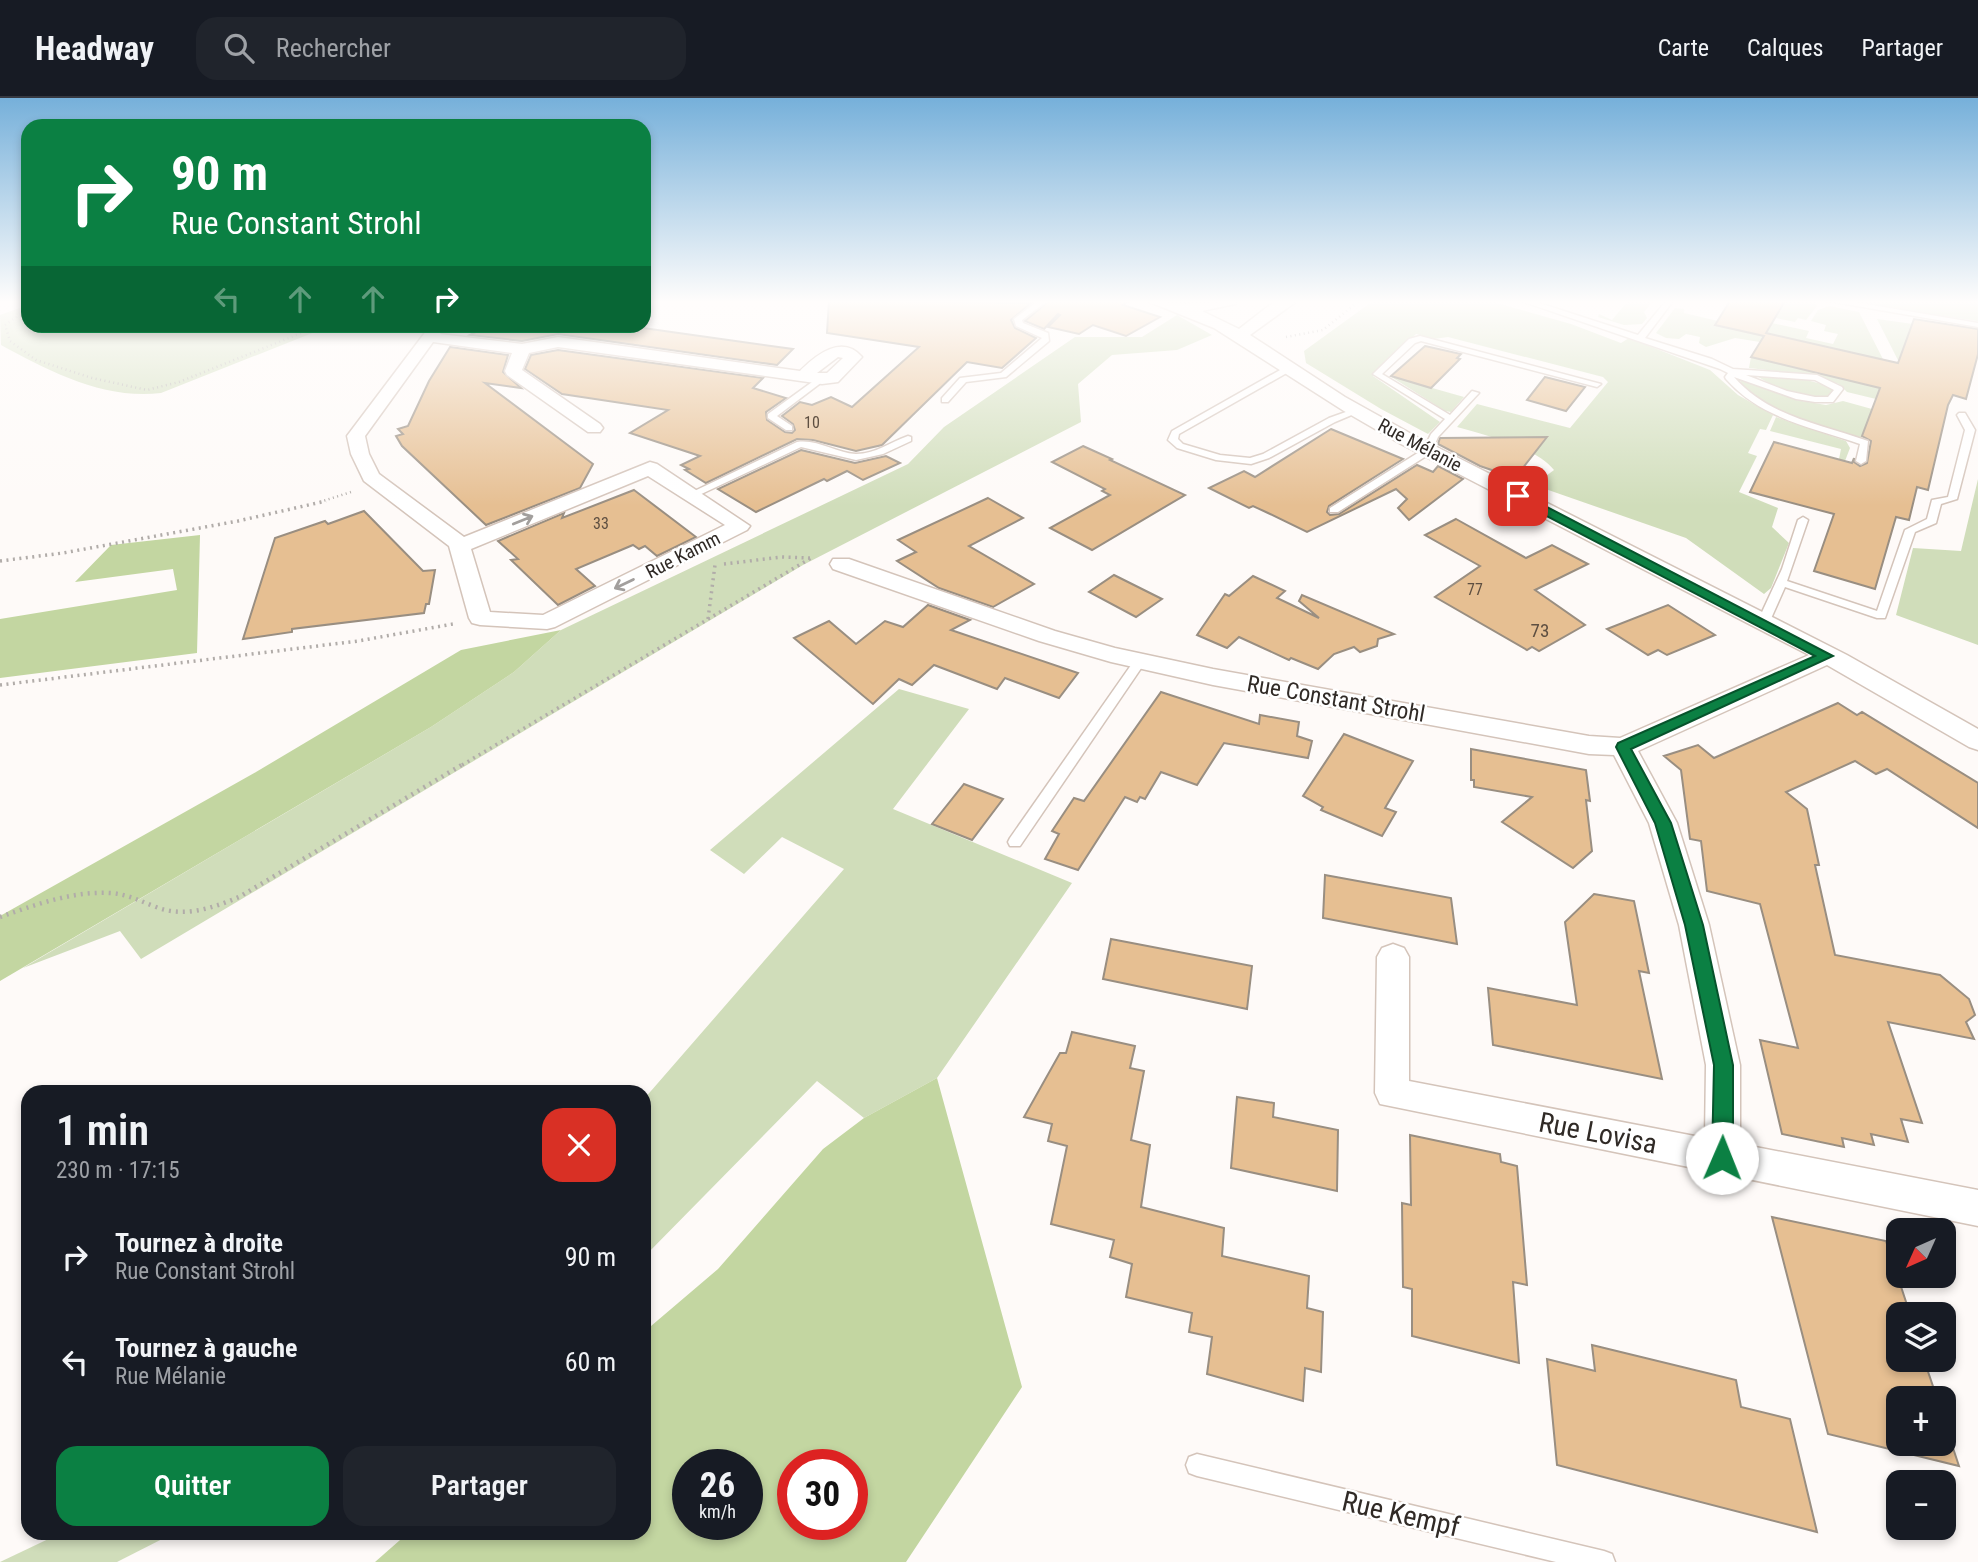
<!DOCTYPE html>
<html lang="fr">
<meta charset="utf-8">
<style>
:root{--surface:#171b24;--page:#20242c;--text:#f1f3f6;--muted:#9ea1a6;--line:#363941;--accent:#0b8043}
body{margin:0;font-family:"Roboto Condensed",sans-serif;background:var(--page);color:var(--text);height:100vh;display:flex;flex-direction:column;font-size:26px;white-space:nowrap}
*{box-sizing:border-box;margin:0}
p{font-size:23px;color:var(--muted)}
.icon{flex:none;width:38px;height:38px;fill:none;stroke:currentColor;stroke-width:2;stroke-linecap:round;stroke-linejoin:round}
.map{position:relative;flex:1;overflow:hidden}
.sheet{position:absolute;left:21px;top:987px;width:630px;height:455px;display:flex;flex-direction:column;background:var(--surface);border-radius:21px;box-shadow:0 4px 10px #0003}
.sheet>*{flex:none}
.guide{position:absolute;left:21px;top:21px;width:630px;height:214px;border-radius:21px;box-shadow:0 4px 10px #0003;background:#0b8043;color:#fff;overflow:hidden}
.needle{width:46px;rotate:225deg}
.fabs{position:absolute;left:1886px;top:1120px;display:grid;gap:14px}
.fabs a{display:grid;place-items:center;width:70px;height:70px;border-radius:14px;background:var(--surface);box-shadow:0 4px 10px #0003;font-size:35px}
.speed{position:absolute;left:672px;top:1351px;display:flex;gap:14px;font-size:35px;font-weight:700;text-align:center}
.speed>*{display:grid;place-content:center;width:91px;height:91px;border-radius:50%;background:var(--surface);box-shadow:0 4px 10px #0003;line-height:1}
.speed small{font-size:18px;font-weight:400}
.speed .limit{border:10px solid #d22;background:#fff;color:#111}
.pin{position:absolute;display:grid;place-items:center;width:60px;height:60px;color:#fff;margin:-30px;border-radius:14px;box-shadow:0 4px 10px #0006}
.me{position:absolute;width:77px;margin:-38px;rotate:1deg;stroke-linejoin:round;filter:drop-shadow(0 0 5px #0008)}
.turn{display:flex;align-items:center;gap:24px;height:147px;padding:0 35px;font-size:32px}
.turn .icon{width:91px;height:91px;stroke-width:2.5}
.turn b{display:block;font-size:49px;line-height:60px}
.lanes{display:flex;align-items:center;height:66px;padding:0 35px;background:#0003;justify-content:center;gap:35px;direction:ltr}
.lanes .off{opacity:.35}
.round{display:grid;place-items:center;flex:none;width:74px;height:74px;border-radius:21px;background:var(--page)}
.head{display:flex;align-items:center;justify-content:space-between;height:119px;padding:0 35px}
h1{font-size:42px;font-weight:600;line-height:52px}
.cta{display:flex;gap:14px;margin-top:auto;padding:14px 35px}
.cta a{flex:1;height:80px;border-radius:21px;background:var(--accent);color:#fff;font-size:28px;font-weight:600;line-height:80px;text-align:center}
.cta a+a{background:var(--page);color:var(--text)}
ul{padding:0;list-style:none}
li{display:flex;align-items:center;gap:21px;height:105px;padding:0 35px}
li div{flex:1}
li b{display:block;font-size:26px}
li em{font-style:normal}
header{display:flex;align-items:center;gap:42px;box-sizing:border-box;height:98px;padding:0 35px;background:var(--surface);border-bottom:2px solid var(--line)}
header strong{font-size:33px}
nav{display:flex;gap:38px;margin-inline-start:auto;font-size:24px}
.search{width:490px;height:63px;background:var(--page);display:flex;align-items:center;gap:18px;box-sizing:border-box;padding:0 24px;border-radius:21px;color:var(--muted);font-size:26px}
.map>svg:first-child{display:block}
</style>
<header>
<strong>Headway</strong>
<div class="search"><svg class="icon" aria-label="search" viewBox="0 0 24 24"><circle cx="10" cy="10" r="6"/><path d="M15 15l6 6"/></svg>Rechercher</div>
<nav><a>Carte</a><a>Calques</a><a>Partager</a></nav>
</header>
<div class="map">
<svg width="1978" height="1464" viewBox="0 0 1978 1464">
<rect width="100%" height="100%" fill="#fefaf8"/>
<g fill="#d0ddba">
<path d="M1373,203H1490L1571,226L1621,245L1629,240L1710,272L1738,297L1773,317L1766,332L1760,331L1748,355L1757,358L1739,394L1778,410L1772,429L1789,445L1771,490L1764,496L1686,440L1534,387L1554,372C1536,349 1485,337 1457,329L1477,306L1570,330L1608,284L1603,279L1448,239L1434,241L1416,236L1373,278L1440,324L1428,336L1381,311L1306,265L1304,253Z"/>
<polygon points="1628,203 1653,203 1644,214 1647,220 1642,226 1624,227 1598,219 1599,216 1612,222"/>
<polygon points="1765,203 1814,203 1817,208 1806,222 1798,220 1795,224 1776,220 1782,207"/>
<polygon points="1978,203 1978,223 1841,204"/>
<path d="M28,207V228H330L161,295C104,302 49,273 1,247L0,217Z"/>
<polygon points="1829,208 1859,214 1888,271 1903,272 1877,221 1913,226 1922,283 1726,226 1730,220 1770,229 1772,225 1809,233 1806,240 1833,246 1838,236 1824,233 1826,227 1811,223 1818,212"/>
<polygon points="1675,210 1684,211 1684,215 1718,223 1715,227 1859,260 1735,240 1706,249 1699,245 1700,239 1686,236 1679,241 1666,240 1656,235"/>
<polygon points="1177,217 1212,237 1177,252 1112,257 1078,286 1081,324 803,467 141,861 120,833 23,870 431,629 514,574 561,532 908,366 944,329 1075,239 1142,239"/>
<polygon points="1751,259 1880,290 1876,301 1847,294 1839,286 1813,277 1749,270"/>
<polygon points="1390,278 1464,299 1451,314 1445,313"/>
<path d="M1757,278L1799,280L1833,289L1831,296C1813,310 1774,289 1757,278Z"/>
<path d="M1739,281L1796,302L1826,307L1843,303L1872,311L1863,335L1884,345C1845,334 1758,320 1739,281Z"/>
<polygon points="1776,319 1846,343 1850,350 1845,363 1839,361 1841,351 1770,333"/>
<polygon points="1978,381 1978,547 1896,517 1913,450 1961,453"/>
<polygon points="899,591 969,611 893,711 1072,785 937,980 864,1020 817,983 644,1159 644,1001 844,771 782,739 744,776 710,752"/>
<polygon points="61,1435 174,1435 117,1464 0,1464"/>
</g>
<g fill="#c3d6a1" fill-rule="evenodd">
<polygon points="200,437 197,555 0,580 0,521 177,492 173,471 75,484 111,447"/>
<polygon points="561,532 514,574 431,629 0,883 0,818 256,674 461,552"/>
<path d="M937,980L1022,1289L906,1464H375L408,1435H644V1234L718,1171L823,1051L864,1020ZM688,1367H747V1426H688ZM793,1367H852V1426H793Z"/>
</g>
<g fill="#e6bf92" stroke="#998e81" stroke-width="2">
<polygon points="829,203 1031,205 1011,222 1015,230 1036,240 1002,270 967,264 882,347 856,353 813,342 797,341 706,385 685,372 689,371 681,367 700,358 630,335 668,312 562,296 525,271 531,257 558,252 763,280 753,290 786,300 766,314 767,322 785,334 792,335 795,332 793,326 782,318 800,304 812,307 831,299 852,309 919,249 827,235"/>
<polygon points="1049,203 1129,203 1123,207 1160,219 1126,238 1093,227 1079,236 1048,229 1060,217 1058,216 1044,231 1025,223"/>
<polygon points="1730,203 1785,203 1766,235 1898,265 1914,221 1978,231 1978,256 1966,301 1953,297 1948,307 1928,392 1917,389 1909,422 1896,419 1875,491 1814,473 1834,416 1750,394 1774,344 1852,365 1854,360 1854,364 1860,368 1867,365 1871,343 1862,338 1880,290 1751,259 1764,238 1715,227"/>
<polygon points="488,228 629,228 793,251 777,267 558,236 522,243 470,237"/>
<polygon points="1425,248 1461,256 1457,260 1460,261 1431,290 1391,278"/>
<polygon points="450,249 508,257 503,274 521,290 485,285 593,366 580,390 486,427 402,348 396,338 403,336 398,331 408,328 429,283"/>
<polygon points="1545,279 1585,289 1566,313 1527,302"/>
<polygon points="1331,331 1403,361 1329,408 1327,414 1330,417 1339,416 1417,367 1433,374 1438,368 1463,381 1409,422 1398,410 1407,401 1396,391 1307,434 1268,415 1253,408 1249,410 1209,390 1244,373 1255,379"/>
<polygon points="1547,339 1515,380 1480,368 1438,346 1440,340"/>
<polygon points="1083,348 1112,361 1110,362 1185,397 1092,452 1050,430 1110,397 1102,393 1105,391 1052,364"/>
<polygon points="801,352 855,365 886,358 900,365 863,382 847,373 827,383 824,381 756,414 718,391"/>
<polygon points="634,392 696,439 657,458 645,448 639,451 633,447 576,471 595,488 558,507 511,462 518,461 498,443 564,415 562,420"/>
<polygon points="988,400 1023,420 969,448 1034,486 993,509 939,490 897,463 916,454 898,442"/>
<polygon points="364,413 423,473 435,472 429,506 426,506 424,515 292,531 292,534 243,541 275,440 325,423 328,426"/>
<polygon points="1456,421 1526,460 1552,447 1588,466 1535,492 1585,527 1539,553 1532,549 1527,552 1435,499 1480,468 1425,437"/>
<polygon points="1114,477 1162,501 1136,519 1089,494"/>
<polygon points="1253,478 1285,493 1277,500 1319,520 1299,503 1302,497 1394,536 1378,541 1377,548 1360,554 1354,549 1334,556 1318,571 1291,560 1289,562 1239,539 1227,550 1197,537 1225,496 1229,498"/>
<polygon points="928,507 970,522 951,532 1078,575 1059,600 1005,580 997,591 934,567 912,587 899,581 873,606 794,540 829,523 856,546 885,523 903,529"/>
<polygon points="1668,507 1715,537 1667,557 1658,552 1648,557 1607,531"/>
<polygon points="1161,594 1259,626 1260,617 1299,624 1297,638 1312,643 1308,660 1224,645 1197,687 1161,674 1145,701 1140,699 1137,704 1125,699 1078,772 1045,761 1059,736 1052,733 1074,700 1084,703"/>
<polygon points="1838,605 1857,617 1862,614 1978,685 1978,730 1887,671 1876,676 1855,663 1786,694 1807,711 1819,767 1815,767 1835,857 1940,877 1969,901 1975,917 1966,924 1974,941 1888,924 1922,1025 1901,1021 1908,1044 1871,1036 1874,1047 1842,1040 1844,1049 1782,1036 1760,942 1798,950 1760,806 1707,793 1701,743 1690,741 1681,672 1664,658 1698,647 1714,660"/>
<polygon points="1344,636 1413,663 1385,710 1396,714 1382,738 1321,712 1323,709 1303,698"/>
<polygon points="1471,651 1586,672 1590,703 1586,702 1592,753 1573,770 1502,724 1532,699 1474,689 1474,682 1471,682"/>
<polygon points="964,686 1003,701 972,742 932,726"/>
<polygon points="1325,777 1451,800 1457,846 1323,820"/>
<polygon points="1594,796 1634,803 1649,875 1639,873 1662,981 1493,947 1488,890 1577,907 1565,824"/>
<polygon points="1111,841 1252,868 1247,911 1103,881"/>
<polygon points="1072,934 1135,948 1130,970 1144,973 1131,1042 1150,1047 1141,1109 1224,1130 1222,1158 1309,1178 1307,1210 1323,1214 1321,1274 1305,1270 1303,1303 1207,1276 1212,1239 1189,1234 1192,1215 1126,1199 1132,1166 1110,1159 1114,1142 1051,1126 1067,1048 1048,1043 1052,1026 1024,1019 1060,955 1066,955"/>
<polygon points="1237,999 1274,1005 1273,1019 1338,1032 1337,1093 1231,1070"/>
<polygon points="1410,1037 1500,1056 1501,1064 1517,1068 1527,1187 1513,1184 1519,1265 1412,1238 1412,1191 1403,1189 1402,1105 1411,1107"/>
<polygon points="1772,1119 1886,1143 1910,1216 1899,1216 1899,1262 1924,1262 1937,1300 1899,1300 1899,1346 1944,1346 1944,1323 1959,1368 1828,1336"/>
<polygon points="1592,1247 1736,1282 1741,1309 1790,1321 1817,1434 1557,1367 1547,1261 1595,1273"/>
</g>
<g fill="none" stroke-linecap="round" stroke-linejoin="round">
<g stroke="#d4c4ba" stroke-width="3">
<g id="lane">
<polygon points="1038,203 1047,203 1022,222 1023,225 1048,235 1049,243 1006,279 966,284 948,304 942,304 942,300 960,280 1001,275 1042,240 1016,228 1014,221"/>
<path d="M1521,203H1533L1638,237L1666,203H1673L1645,240L1712,261L1733,271L1817,277L1842,289L1843,291L1833,304H1815L1796,301L1734,279C1769,319 1821,326 1868,343L1866,363L1861,366L1856,363L1860,346C1812,329 1761,321 1726,281L1725,279L1728,275L1720,271ZM1746,277L1815,282L1834,292L1828,299H1815L1787,293Z"/>
<polygon points="1828,203 1848,203 1978,225 1978,229"/>
<polygon points="1420,238 1601,286 1597,289 1421,243 1415,245 1382,276 1450,317 1472,293 1479,295 1438,339 1431,355 1338,414 1330,414 1330,410 1424,351 1431,336 1445,321 1373,276 1409,241"/>
<polygon points="1289,267 1293,270 1292,272 1179,336 1178,341 1183,346 1220,357 1250,360 1263,356 1329,320 1357,310 1361,313 1335,324 1269,360 1251,366 1216,362 1177,350 1168,342 1172,333"/>
<polygon points="819,279 826,281 777,318 792,328 792,332 786,332 768,320 768,316"/>
<polygon points="1959,315 1965,315 1975,332 1957,401 1941,406 1936,425 1915,434 1885,520 1877,520 1785,489 1769,525 1763,528 1759,527 1757,525 1782,471 1798,422 1803,419 1808,422 1787,483 1877,513 1905,432 1927,421 1932,402 1948,399 1965,332 1957,317"/>
<path d="M908,338L911,339V343L883,356L856,362L801,349L695,399L686,397L797,344C818,341 835,355 856,356C875,356 891,344 908,338Z"/>
<polygon points="1140,559 1146,563 1020,748 1010,748 1008,744 1010,740 1136,560"/>
<polygon points="1197,1356 1604,1453 1612,1456 1615,1464 1556,1464 1197,1378 1189,1375 1186,1367 1189,1359"/>
</g>
</g>
<g stroke="#d4c4ba" stroke-width="3">
<g id="street">
<polygon points="1147,203 1185,206 1237,203 1235,206 1202,213 1239,231 1275,203 1297,203 1250,237 1345,299 1415,338 1847,557 1978,631 1978,652 1969,649 1827,567 1638,653 1677,725 1709,827 1740,967 1740,1046 1978,1092 1978,1128 1380,1006 1375,995 1377,859 1382,850 1393,846 1404,850 1409,859 1409,983 1705,1040 1706,967 1679,827 1649,725 1614,657 1589,656 1213,587 1111,564 1039,543 833,471 830,466 833,461 849,461 1055,533 1115,550 1213,571 1589,638 1620,640 1809,557 1401,346 1344,313 1214,230"/>
<path d="M430,228H446L440,236L522,246L558,239L800,273C816,257 842,236 862,259L838,284L822,286L558,249L529,255L522,272L600,326L603,330L600,334H588L507,277L505,273L512,255L433,244L365,338L369,356L379,376L464,439L650,364L657,366L750,428L747,432L555,529L547,531L480,527L472,525L469,520L449,448L364,383L351,356L347,338ZM838,259L843,260L827,275H817ZM648,378L725,427L543,517L490,514L471,451Z"/>
</g>
</g>
<g stroke="#b1aca9" stroke-width="2.5" stroke-dasharray="1 3.5" stroke-linecap="butt">
<polyline points="28,211 5,227 10,243 36,262 92,280 147,292 179,284 319,228"/>
<polyline points="1286,239 1323,232 1359,203"/>
<polyline points="320,404 351,394"/>
</g>
<g stroke="#b1aca9" stroke-width="3.5" stroke-dasharray="2 4.5" stroke-linecap="butt">
<polyline points="0,463 63,455 238,423 326,403"/>
<polyline points="724,466 782,459 810,460"/>
<polyline points="708,521 715,467"/>
<polyline points="0,587 358,543 453,526"/>
<polyline points="462,667 811,460"/>
</g>
<path stroke="#b1aca9" stroke-width="4.5" stroke-dasharray="2 5" stroke-linecap="butt" d="M0,819C35,807 72,793 110,795C127,796 140,803 156,809C184,820 213,810 239,799L465,665"/>
<use href="#lane" fill="#fff" fill-rule="evenodd"/>
<use href="#street" fill="#fff" fill-rule="evenodd"/>
</g>
<defs><path id="oneway-shaft" d="M-6 0H5M1.5-3L5.5 0L1.5 3" fill="none" stroke-width="1.6" stroke-linecap="round" stroke-linejoin="round" transform="scale(1.75)"/></defs>
<g stroke="#a29f9d">
<use href="#oneway-shaft" transform="translate(523 422) rotate(-22)"/>
<use href="#oneway-shaft" transform="translate(624 486) rotate(154)"/>
</g>
<linearGradient id="sky" x2="0" y2="1"><stop stop-color="#76b0da"/><stop offset="0.5" stop-color="#fffdfc"/><stop offset="1" stop-color="#fffdfc" stop-opacity="0"/></linearGradient>
<rect width="1978" height="408" fill="url(#sky)"/>
<polygon fill="#0b8043" stroke="#07532c" stroke-width="2" points="1514,396 1522,396 1833,558 1631,651 1671,725 1703,827 1733,967 1733,1060 1730,1067 1722,1070 1715,1067 1712,1060 1714,967 1685,827 1655,725 1616,649 1618,645 1815,558 1514,401"/>
<g text-anchor="middle" dominant-baseline="central" stroke-width="5" stroke-linejoin="round" paint-order="stroke">
<g font-size="16" fill="#5e4f41">
<text x="812" y="324">10</text>
<text x="601" y="425">33</text>
<text x="1475" y="491">77</text>
</g>
<g font-size="19" fill="#302a26" stroke="#fff">
<text transform="translate(1420 347) rotate(28)">Rue Mélanie</text>
<text transform="translate(683 457) rotate(-27)">Rue Kamm</text>
</g>
<g font-size="19" fill="#5e4f41">
<text x="1540" y="532">73</text>
</g>
<g font-size="23" fill="#302a26" stroke="#fff">
<text transform="translate(1336 601) rotate(10)">Rue Constant Strohl</text>
</g>
<g font-size="28" fill="#302a26" stroke="#fff">
<text transform="translate(1598 1035) rotate(11)">Rue Lovisa</text>
<text transform="translate(1401 1416) rotate(13)">Rue Kempf</text>
</g>
</g>
</svg>
<div class="fabs">
<a><svg class="needle" viewBox="-14 -14 28 28"><path d="M0-13l5 13h-10z" fill="#e53935"/><path d="M0 13l5-13h-10z" fill="#9ea1a6"/></svg></a>
<a><svg class="icon" aria-label="layers" viewBox="0 0 24 24"><path d="M12 4l9 5-9 5-9-5zM3 14l9 5 9-5"/></svg></a>
<a>+</a>
<a>−</a>
</div>
<div class="speed"><div>26<small>km/h</small></div><div class="limit">30</div></div>
<div class="pin" style="left:1518px;top:398px;background:#d93025"><svg class="icon" aria-label="arrive" viewBox="0 0 24 24"><path d="M6 21V4h12l-3 4 3 4H6"/></svg></div>
<svg class="me" style="left:1722px;top:1060px" viewBox="-20 -20 40 40"><circle r="19" fill="#fff"/><path d="M0-13L10 11 0 6-10 11z" fill="#0b8043"/></svg>
<div class="guide">
<div class="turn"><svg class="icon" aria-label="right" viewBox="0 0 24 24"><path d="M7 20v-9h11M14 6l5 5-5 5"/></svg><div><b>90 m</b>Rue Constant Strohl</div></div>
<div class="lanes"><svg class="icon off" aria-label="left" viewBox="0 0 24 24"><path d="M17 20v-9H6M10 6l-5 5 5 5"/></svg><svg class="icon off" aria-label="ahead" viewBox="0 0 24 24"><path d="M12 20V5M6 11l6-6 6 6"/></svg><svg class="icon off" aria-label="ahead" viewBox="0 0 24 24"><path d="M12 20V5M6 11l6-6 6 6"/></svg><svg class="icon" aria-label="right" viewBox="0 0 24 24"><path d="M7 20v-9h11M14 6l5 5-5 5"/></svg></div>
</div>
<section class="sheet">
<div class="head"><div><h1>1 min</h1><p>230 m · 17:15</p></div><a class="round" style="background:#d93025;color:#fff"><svg class="icon" aria-label="close" viewBox="0 0 24 24"><path d="M6 6l12 12M18 6L6 18"/></svg></a></div>
<ul>
<li><svg class="icon" aria-label="right" viewBox="0 0 24 24"><path d="M7 20v-9h11M14 6l5 5-5 5"/></svg><div><b>Tournez à droite</b><p>Rue Constant Strohl</p></div><em>90 m</em></li>
<li><svg class="icon" aria-label="left" viewBox="0 0 24 24"><path d="M17 20v-9H6M10 6l-5 5 5 5"/></svg><div><b>Tournez à gauche</b><p>Rue Mélanie</p></div><em>60 m</em></li>
</ul>
<div class="cta"><a>Quitter</a><a>Partager</a></div>
</section>
</div>
